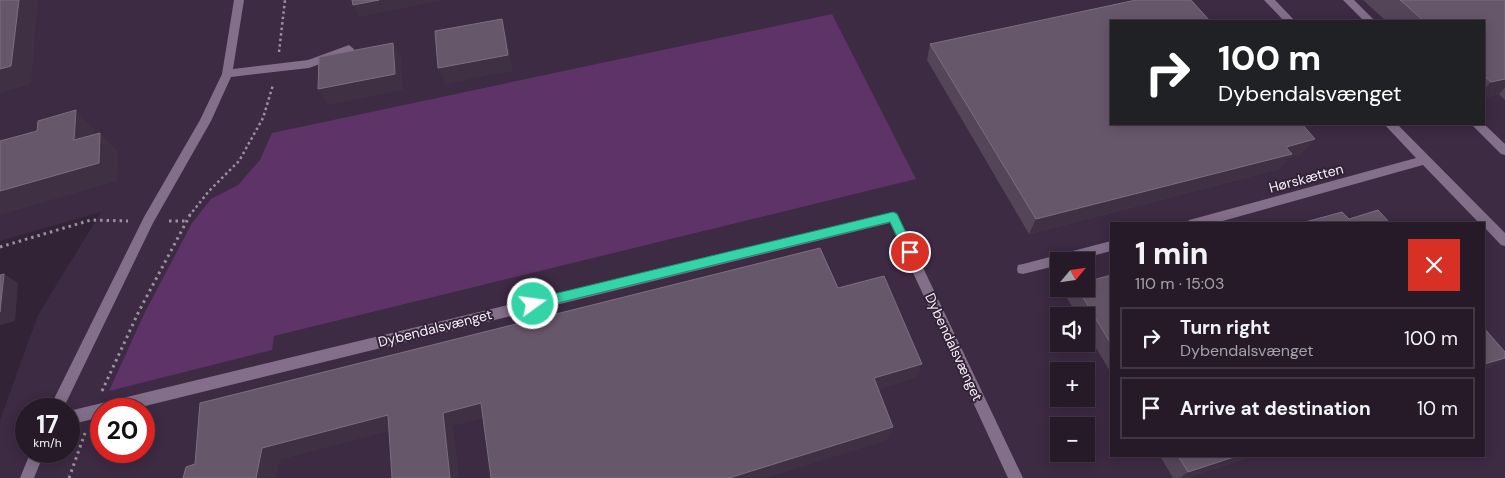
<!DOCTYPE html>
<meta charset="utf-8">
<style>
:root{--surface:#261a28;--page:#322734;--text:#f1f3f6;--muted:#a4a1a8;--line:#423845}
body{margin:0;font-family:"DM Sans",sans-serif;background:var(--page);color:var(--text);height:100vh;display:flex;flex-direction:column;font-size:19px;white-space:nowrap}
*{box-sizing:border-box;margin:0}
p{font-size:16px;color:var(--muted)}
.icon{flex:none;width:28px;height:28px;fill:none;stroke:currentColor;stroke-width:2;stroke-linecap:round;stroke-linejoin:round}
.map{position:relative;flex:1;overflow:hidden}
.side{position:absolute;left:1110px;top:222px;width:375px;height:235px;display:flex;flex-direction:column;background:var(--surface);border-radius:0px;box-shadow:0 2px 12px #0003,0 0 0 1px var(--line)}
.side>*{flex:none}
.guide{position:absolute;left:1110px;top:20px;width:375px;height:105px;border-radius:0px;box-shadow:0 2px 12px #0003,0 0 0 1px var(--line);background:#202124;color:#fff;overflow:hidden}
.needle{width:32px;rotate:61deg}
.fabs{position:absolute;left:1050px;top:252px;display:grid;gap:10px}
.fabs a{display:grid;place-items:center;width:45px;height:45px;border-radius:0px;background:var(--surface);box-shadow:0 2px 12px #0003,0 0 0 1px var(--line);font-size:25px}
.speed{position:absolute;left:15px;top:398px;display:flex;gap:10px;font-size:25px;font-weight:700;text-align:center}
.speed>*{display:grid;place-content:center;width:65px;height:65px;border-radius:50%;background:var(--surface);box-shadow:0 2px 12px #0003,0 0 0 1px var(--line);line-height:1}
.speed small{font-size:12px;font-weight:400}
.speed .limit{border:8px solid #d22;background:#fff;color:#111}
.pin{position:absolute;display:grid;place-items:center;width:42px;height:42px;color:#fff;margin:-21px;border:2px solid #fff;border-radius:50%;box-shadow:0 1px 5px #0007}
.me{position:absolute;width:55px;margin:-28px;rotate:76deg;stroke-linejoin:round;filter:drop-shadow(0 0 4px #0008)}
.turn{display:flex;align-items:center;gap:18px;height:105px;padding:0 25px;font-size:22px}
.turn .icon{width:65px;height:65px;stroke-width:2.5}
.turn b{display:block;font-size:35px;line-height:42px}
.round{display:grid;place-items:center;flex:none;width:52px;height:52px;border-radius:0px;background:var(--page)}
.overview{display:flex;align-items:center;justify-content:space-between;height:85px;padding:0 25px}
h1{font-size:30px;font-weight:800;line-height:38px}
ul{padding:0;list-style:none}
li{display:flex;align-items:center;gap:15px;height:62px;margin:0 10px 8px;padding:0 15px;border:2px solid var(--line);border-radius:0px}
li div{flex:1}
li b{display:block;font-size:19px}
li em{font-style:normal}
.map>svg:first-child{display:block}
</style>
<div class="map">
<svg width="1505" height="478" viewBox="0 0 1505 478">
<rect width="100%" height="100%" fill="#322336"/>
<path fill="#3d2a43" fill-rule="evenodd" d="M0,0H1505V478H0V420L38,315L101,212L0,241ZM1111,21H1484V124H1111ZM1111,224H1484V456H1111ZM1059,261H1086V289H1059ZM1059,316H1086V344H1059ZM1059,371H1086V399H1059ZM26,409H69V451H26ZM101,409H144V451H101ZM1059,426H1086V454H1059Z"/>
<polygon fill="#5d3368" points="832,14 916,179 274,336 272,350 109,391 144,314 192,223 211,199 238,185 260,160 272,133"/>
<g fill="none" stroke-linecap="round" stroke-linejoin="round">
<g stroke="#9d90a0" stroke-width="2.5" stroke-dasharray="2.5 3" stroke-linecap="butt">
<polyline points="279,52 285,0"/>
<polyline points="189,216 209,191 239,161 263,118 273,85"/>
</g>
<g stroke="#9d90a0" stroke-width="3" stroke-dasharray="2.5 4" stroke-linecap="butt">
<polyline points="169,221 185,221"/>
<polyline points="0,247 91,220 128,221"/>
<polyline points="102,391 139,311 190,215"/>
<polyline points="69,478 85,433"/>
</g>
<g fill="#846f8a" fill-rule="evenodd">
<polygon points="234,0 244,0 233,69 308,60 349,45 354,49 353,52 309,68 231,77 211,121 153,223 63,409 49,409 144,217 200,120 222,74"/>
<polygon points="1264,0 1275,0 1295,21 1284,21"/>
<polygon points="1343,0 1354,0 1375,21 1364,21"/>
<polygon points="1384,124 1397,124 1505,233 1505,246 1501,245 1484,227 1484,224 1480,224 1423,165 1212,224 1187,224 1189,220 1193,219 1416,158"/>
<polygon points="1471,124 1484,124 1505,144 1505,155 1501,154"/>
<polygon points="893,212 897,213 899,217 1023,478 1008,478 890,223 133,409 101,409 101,417 69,425 69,411"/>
<polygon points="1111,241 1111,251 1073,261 1059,261 1059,265 1023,274 1018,273 1017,269 1018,265 1023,264"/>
<polygon points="31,451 45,451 34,478 20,478"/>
</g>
</g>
<g fill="#554559">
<polygon points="1363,0 1505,0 1505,100 1499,94 1484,98 1484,21 1386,21"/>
<polygon points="930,44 1302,154 1288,158 1279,169 1029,234 927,60"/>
<polygon points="1111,275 1111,373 1086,331 1086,316 1078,316 1067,298 1073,289 1086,289"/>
<polygon points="1160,456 1253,456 1186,478 1173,478"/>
</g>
<g fill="#403044">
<polygon points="19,0 38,0 31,84 0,93 0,69"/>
<polygon points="379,0 444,0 359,17 353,5"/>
<polygon points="502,19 507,35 513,71 445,84 438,68"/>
<polygon points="393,43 401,59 403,90 328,105 318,89"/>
<polygon points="1505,79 1505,88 1499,94 1484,98 1484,89 1491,82"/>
<polygon points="76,110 94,129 93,158 74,140"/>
<polygon points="100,133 118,152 117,181 0,215 0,191"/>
<polygon points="1315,139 1302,154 1288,158 1279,169 1029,234 1036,219"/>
<polygon points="4,274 18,283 15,321 0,325 0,312"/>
<polygon points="1505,358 1505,359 1488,369 1484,370 1484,364"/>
<polygon points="922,364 916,378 870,392 874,378"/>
<polygon points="481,403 490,416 453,426 459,478 450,478 443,413"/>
<polygon points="388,415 401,428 280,460 276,478 256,478 262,448"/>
<polygon points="893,427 888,440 766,478 729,478"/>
<polygon points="1237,456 1253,456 1186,478 1180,478 1188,472"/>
</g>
<g fill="#67576a" stroke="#7d6e81">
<polygon points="0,0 19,0 11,66 0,69"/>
<polygon points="352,0 379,0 353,5"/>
<polygon points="1136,0 1191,0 1210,21 1111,21 1111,124 1302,124 1315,139 1286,147 1292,154 1036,219 930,44"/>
<polygon points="1400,0 1505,0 1505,79 1491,82 1484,76 1484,21 1424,21"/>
<polygon points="502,19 508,55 438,68 435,31"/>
<polygon points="393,43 395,74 318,89 319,57"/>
<polygon points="76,110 74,140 100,133 99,163 0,191 0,141 37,131 38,121"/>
<polygon points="1378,210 1391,224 1298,224 1342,212 1349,219"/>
<polygon points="820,248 838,288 884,276 922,364 874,378 893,427 729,478 491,478 481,403 443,413 450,478 392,478 388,415 262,448 256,478 183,478 186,467 195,464 200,403"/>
<polygon points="4,274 0,311 0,312 0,275"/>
<polygon points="1111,275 1111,344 1078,289 1086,289 1086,282"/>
<polygon points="1484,328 1505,352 1505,358 1484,364"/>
<polygon points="1178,456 1237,456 1188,472"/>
</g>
<polygon fill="#33d4a8" stroke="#218a6d" points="893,212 897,214 915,252 914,255 906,255 890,222 533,309 529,308 527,304 529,301 533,299"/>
<g text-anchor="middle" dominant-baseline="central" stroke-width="4" stroke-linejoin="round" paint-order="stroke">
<g font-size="14" fill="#f7edfa" stroke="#322336">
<text transform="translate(1306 178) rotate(-15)">Hørskætten</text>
<text transform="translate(435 328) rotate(-14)">Dybendalsvænget</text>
<text transform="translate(954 347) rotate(65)">Dybendalsvænget</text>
</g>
</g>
</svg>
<div class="fabs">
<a><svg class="needle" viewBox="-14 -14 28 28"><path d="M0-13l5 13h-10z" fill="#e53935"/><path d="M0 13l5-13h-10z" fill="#a4a1a8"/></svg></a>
<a><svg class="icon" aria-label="sound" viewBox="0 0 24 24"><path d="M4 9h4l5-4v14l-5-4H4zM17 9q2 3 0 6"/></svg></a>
<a>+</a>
<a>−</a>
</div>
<div class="speed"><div>17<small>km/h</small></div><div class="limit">20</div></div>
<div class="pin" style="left:910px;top:252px;background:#d93025"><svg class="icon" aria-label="arrive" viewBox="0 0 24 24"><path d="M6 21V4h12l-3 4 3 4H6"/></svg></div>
<svg class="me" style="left:533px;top:304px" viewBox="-20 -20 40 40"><circle r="17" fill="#33d4a8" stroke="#fff" stroke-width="3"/><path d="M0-11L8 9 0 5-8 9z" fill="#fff"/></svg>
<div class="guide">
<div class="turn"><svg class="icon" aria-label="right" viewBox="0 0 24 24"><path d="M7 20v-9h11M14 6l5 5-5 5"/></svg><div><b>100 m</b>Dybendalsvænget</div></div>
</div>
<section class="side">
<div class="overview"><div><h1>1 min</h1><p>110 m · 15:03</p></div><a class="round" style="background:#d93025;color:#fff"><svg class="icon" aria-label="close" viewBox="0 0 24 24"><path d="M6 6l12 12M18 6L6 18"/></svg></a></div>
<ul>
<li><svg class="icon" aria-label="right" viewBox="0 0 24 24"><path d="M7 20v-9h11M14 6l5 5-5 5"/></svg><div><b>Turn right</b><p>Dybendalsvænget</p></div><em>100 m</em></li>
<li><svg class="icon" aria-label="arrive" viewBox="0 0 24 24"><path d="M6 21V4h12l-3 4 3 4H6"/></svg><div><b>Arrive at destination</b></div><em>10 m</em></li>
</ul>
</section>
</div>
